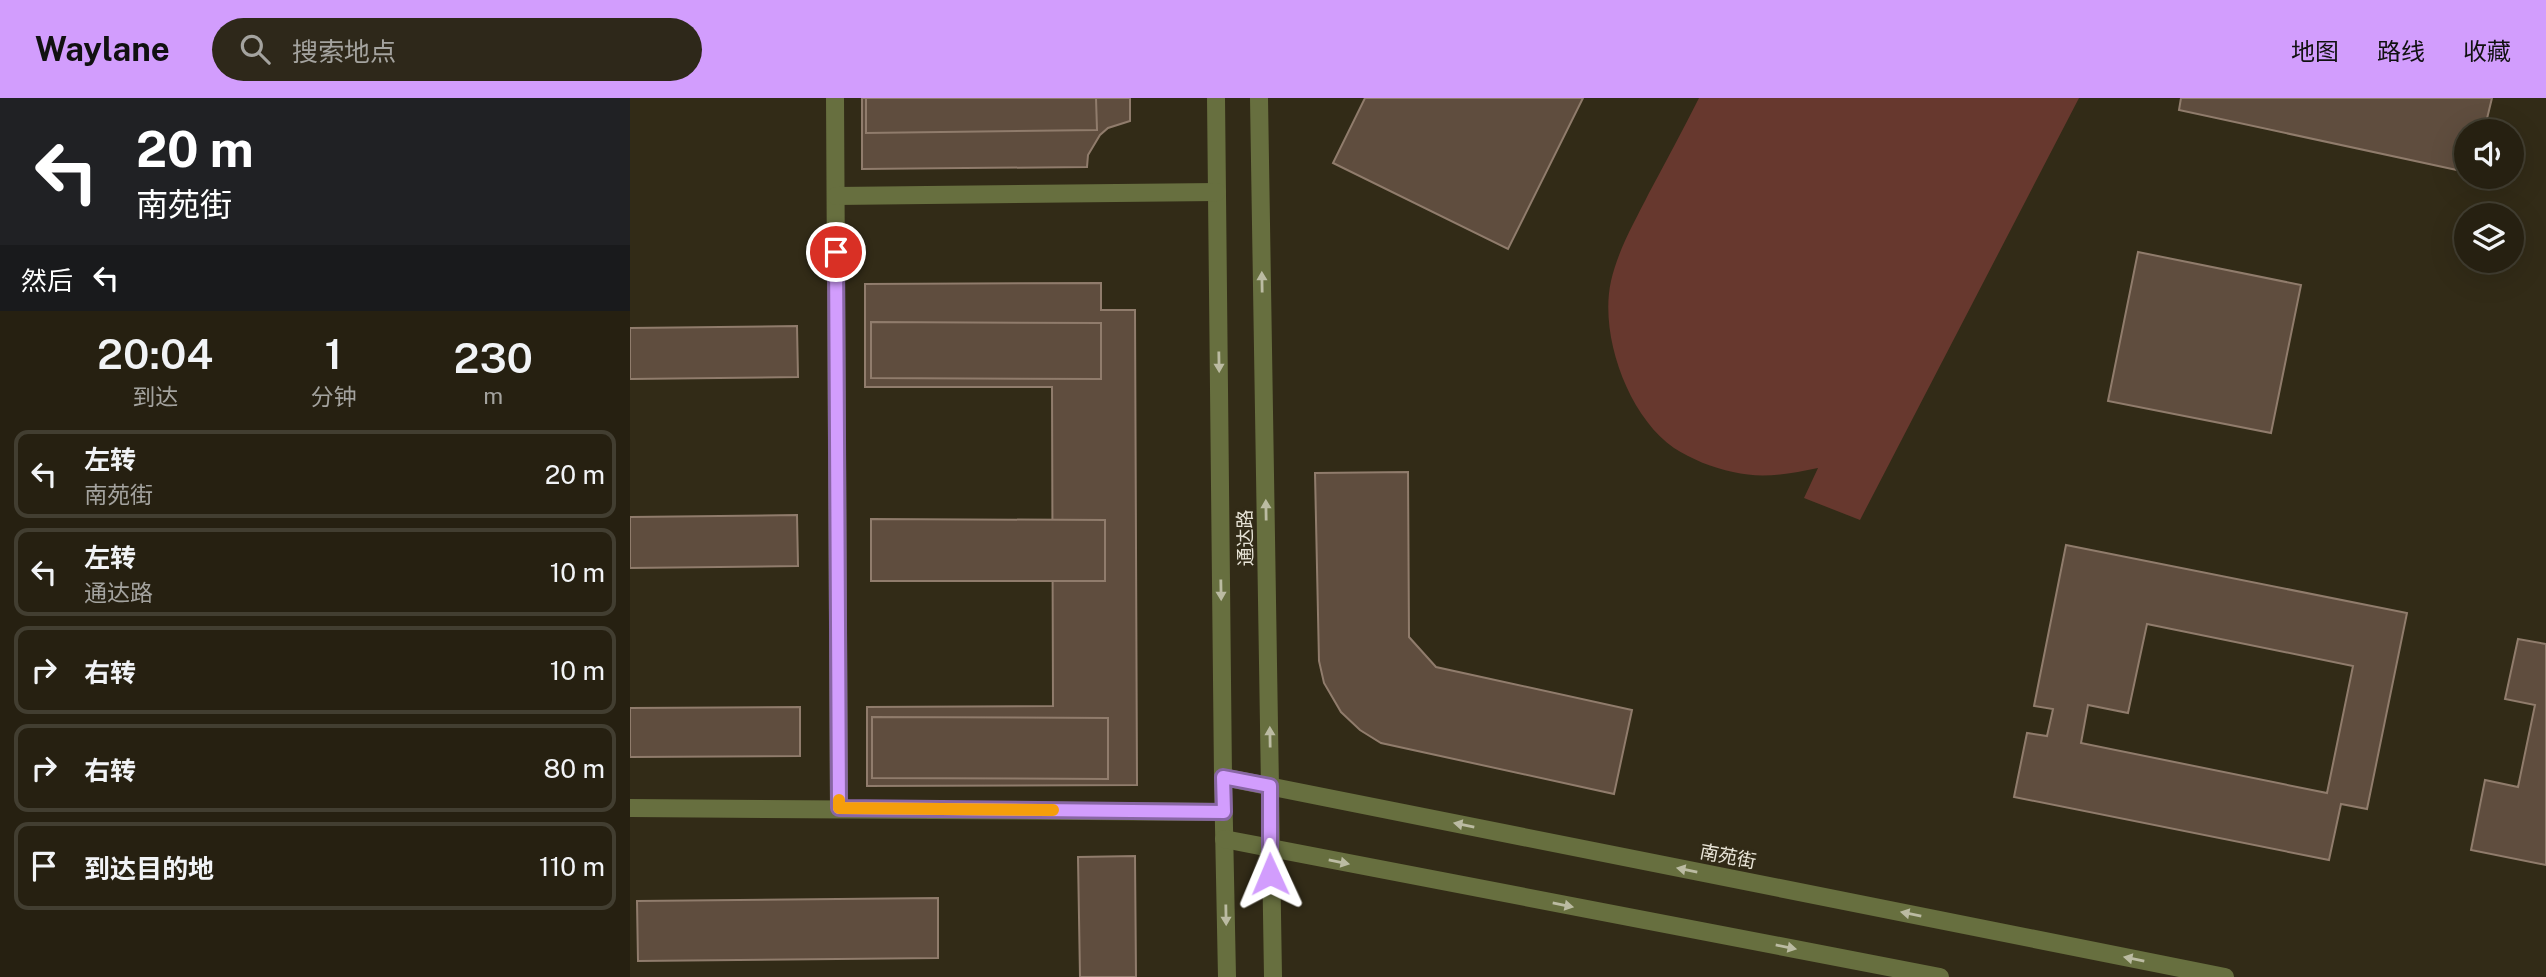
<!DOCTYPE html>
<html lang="zh">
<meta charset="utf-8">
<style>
:root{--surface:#262011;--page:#2e281a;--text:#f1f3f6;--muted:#a4a39f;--line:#423e31;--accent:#d29dfd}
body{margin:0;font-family:"Public Sans","Noto Sans SC",sans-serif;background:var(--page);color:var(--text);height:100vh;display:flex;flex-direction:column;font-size:26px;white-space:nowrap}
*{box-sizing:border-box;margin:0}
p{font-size:23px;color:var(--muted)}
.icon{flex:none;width:38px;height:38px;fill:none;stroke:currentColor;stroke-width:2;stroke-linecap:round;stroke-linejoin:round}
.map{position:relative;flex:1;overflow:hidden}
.drawer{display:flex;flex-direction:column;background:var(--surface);width:630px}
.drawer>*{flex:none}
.banner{background:#202124;color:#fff;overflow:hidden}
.fabs{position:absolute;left:1824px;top:21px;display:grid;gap:14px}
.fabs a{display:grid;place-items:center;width:70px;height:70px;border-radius:50%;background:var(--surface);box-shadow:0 7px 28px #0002,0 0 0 2px var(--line);font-size:35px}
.pin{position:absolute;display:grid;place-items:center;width:60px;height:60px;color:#fff;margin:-30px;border:4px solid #fff;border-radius:50%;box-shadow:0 2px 7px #0007}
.me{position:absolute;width:77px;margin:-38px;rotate:359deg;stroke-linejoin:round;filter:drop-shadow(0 0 5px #0008)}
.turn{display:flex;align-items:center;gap:24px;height:147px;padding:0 21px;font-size:32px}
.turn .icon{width:91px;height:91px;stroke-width:2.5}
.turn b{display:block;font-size:49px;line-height:60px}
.then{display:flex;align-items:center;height:66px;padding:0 21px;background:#0003;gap:14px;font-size:26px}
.eta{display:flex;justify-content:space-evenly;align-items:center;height:119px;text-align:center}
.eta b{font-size:42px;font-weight:600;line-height:49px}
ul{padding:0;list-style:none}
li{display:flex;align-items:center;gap:21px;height:88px;margin:0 14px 10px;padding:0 7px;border:4px solid var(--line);border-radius:14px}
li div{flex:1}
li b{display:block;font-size:26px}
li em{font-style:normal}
header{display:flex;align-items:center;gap:42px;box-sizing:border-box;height:98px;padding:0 35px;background:var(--accent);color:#111}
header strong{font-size:33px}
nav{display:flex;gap:38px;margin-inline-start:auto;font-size:24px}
.search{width:490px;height:63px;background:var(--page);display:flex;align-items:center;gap:18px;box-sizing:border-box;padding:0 24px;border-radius:38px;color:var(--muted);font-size:26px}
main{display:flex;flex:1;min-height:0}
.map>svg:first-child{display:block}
</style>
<header>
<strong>Waylane</strong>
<div class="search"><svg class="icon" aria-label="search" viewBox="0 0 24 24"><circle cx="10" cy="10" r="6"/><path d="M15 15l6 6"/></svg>搜索地点</div>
<nav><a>地图</a><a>路线</a><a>收藏</a></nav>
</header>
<main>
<section class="drawer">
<div class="banner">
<div class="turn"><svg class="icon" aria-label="left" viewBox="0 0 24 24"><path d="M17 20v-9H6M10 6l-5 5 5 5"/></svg><div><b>20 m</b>南苑街</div></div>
<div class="then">然后<svg class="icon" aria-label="left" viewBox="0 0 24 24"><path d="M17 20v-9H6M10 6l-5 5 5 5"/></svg></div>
</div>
<div class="eta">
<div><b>20:04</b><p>到达</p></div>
<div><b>1</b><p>分钟</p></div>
<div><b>230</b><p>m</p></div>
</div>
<ul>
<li><svg class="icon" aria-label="left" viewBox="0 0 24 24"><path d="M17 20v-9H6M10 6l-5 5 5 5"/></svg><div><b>左转</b><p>南苑街</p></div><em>20 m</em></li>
<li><svg class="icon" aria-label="left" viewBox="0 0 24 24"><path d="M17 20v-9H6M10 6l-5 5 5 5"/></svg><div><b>左转</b><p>通达路</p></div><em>10 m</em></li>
<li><svg class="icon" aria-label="right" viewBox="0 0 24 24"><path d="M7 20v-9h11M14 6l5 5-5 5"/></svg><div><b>右转</b></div><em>10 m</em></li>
<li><svg class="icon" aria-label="right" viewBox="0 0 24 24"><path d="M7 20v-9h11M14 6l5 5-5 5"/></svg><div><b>右转</b></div><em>80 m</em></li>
<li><svg class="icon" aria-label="arrive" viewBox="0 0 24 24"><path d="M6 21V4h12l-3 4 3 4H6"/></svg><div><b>到达目的地</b></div><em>110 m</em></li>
</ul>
</section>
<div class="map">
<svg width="1916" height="879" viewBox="0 0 1916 879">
<rect width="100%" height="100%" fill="#322b17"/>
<path fill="#67382e" d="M1069,0H1449L1230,422L1174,400L1188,370C1159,376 1132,381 1103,374C1083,370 1061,361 1044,350C998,318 969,237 981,183C988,152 1005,123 1019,95C1036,63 1053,32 1069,0Z"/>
<g fill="#5f4d3e" stroke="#907c6c" stroke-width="2" fill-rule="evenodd">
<polygon points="232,0 500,0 500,23 478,30 470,37 458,57 457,69 232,71"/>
<polygon points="236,0 466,0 467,32 236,35"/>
<polygon points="735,0 953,0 878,151 703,65"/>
<polygon points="1551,0 1862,0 1854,33 1836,33 1836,74 1549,12"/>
<polygon points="1508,154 1671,187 1641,335 1478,303"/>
<polygon points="471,185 471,212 505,212 507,687 237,688 237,609 423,608 422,289 235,289 235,186"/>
<polygon points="241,224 471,225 471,281 241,280"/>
<polygon points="167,228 168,279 0,281 0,230"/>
<polygon points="778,374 779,539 806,569 1002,612 984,696 751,645 730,632 711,614 694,585 689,563 685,375"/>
<polygon points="167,417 168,468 0,470 0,419"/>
<polygon points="241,421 475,422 475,483 241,483"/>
<path d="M1436,447L1777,515L1737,711L1711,706L1699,762L1384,699L1397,635L1417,638L1423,611L1404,608ZM1517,526L1723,568L1697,695L1451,645L1458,607L1498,615Z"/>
<polygon points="1888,541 1916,546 1916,767 1841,752 1855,682 1888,689 1905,607 1875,601"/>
<polygon points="170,609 170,658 0,659 0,610"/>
<polygon points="242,619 478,620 478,681 242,680"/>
<polygon points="505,758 506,879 450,879 448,759"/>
<polygon points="308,800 308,860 8,863 7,803"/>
</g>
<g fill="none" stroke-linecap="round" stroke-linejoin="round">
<g stroke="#676f3f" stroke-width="18">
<polyline points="205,0 209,710"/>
<polyline points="586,0 593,679 597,879"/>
<polyline points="629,0 643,879"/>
<polyline points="206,98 587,94"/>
<polyline points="593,679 1595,879"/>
<polyline points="0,710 594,714"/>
<polyline points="594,741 1310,879"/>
</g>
</g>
<defs><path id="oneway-solid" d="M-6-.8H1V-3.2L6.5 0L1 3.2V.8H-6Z" transform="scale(1.75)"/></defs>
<g fill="#bbbba2">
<use href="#oneway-solid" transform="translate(632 184) rotate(-91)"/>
<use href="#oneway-solid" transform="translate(589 264) rotate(89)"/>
<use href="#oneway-solid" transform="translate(636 412) rotate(-91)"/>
<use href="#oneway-solid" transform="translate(591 492) rotate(89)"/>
<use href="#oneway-solid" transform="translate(640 639) rotate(-91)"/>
<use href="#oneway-solid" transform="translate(834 727) rotate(-169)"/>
<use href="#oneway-solid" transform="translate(709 764) rotate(11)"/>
<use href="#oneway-solid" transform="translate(1057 772) rotate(-169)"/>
<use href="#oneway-solid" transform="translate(933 807) rotate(11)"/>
<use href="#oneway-solid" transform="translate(1281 816) rotate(-169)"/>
<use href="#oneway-solid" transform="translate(596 817) rotate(89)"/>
<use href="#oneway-solid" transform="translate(1156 849) rotate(11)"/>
<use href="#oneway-solid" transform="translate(1504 861) rotate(-169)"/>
</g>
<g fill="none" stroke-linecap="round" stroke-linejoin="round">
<g stroke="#8866a4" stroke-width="18">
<polyline id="route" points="206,154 209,710 594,714 593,679 640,688 640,776"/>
</g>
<use href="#route" stroke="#d29dfd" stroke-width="12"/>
<polyline stroke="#f59e0b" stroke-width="12" points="209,702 209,710 423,712"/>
</g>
<g text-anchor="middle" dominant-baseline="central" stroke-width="6" stroke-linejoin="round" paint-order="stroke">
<g font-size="19" fill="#e8e4d7" stroke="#322b17">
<text transform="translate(615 440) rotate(-91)">通达路</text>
<text transform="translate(1098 758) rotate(11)">南苑街</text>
</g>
</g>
</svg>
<div class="fabs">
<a><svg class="icon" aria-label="sound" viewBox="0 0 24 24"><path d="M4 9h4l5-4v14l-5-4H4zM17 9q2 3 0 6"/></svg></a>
<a><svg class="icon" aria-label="layers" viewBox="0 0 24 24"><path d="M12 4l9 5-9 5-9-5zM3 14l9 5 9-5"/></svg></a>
</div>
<div class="pin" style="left:206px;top:154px;background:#d93025"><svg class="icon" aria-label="arrive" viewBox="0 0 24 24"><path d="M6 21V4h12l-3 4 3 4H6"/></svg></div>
<svg class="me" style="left:640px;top:776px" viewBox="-20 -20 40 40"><path d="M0-17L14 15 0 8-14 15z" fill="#d29dfd" stroke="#fff" stroke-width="4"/></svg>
</div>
</main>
